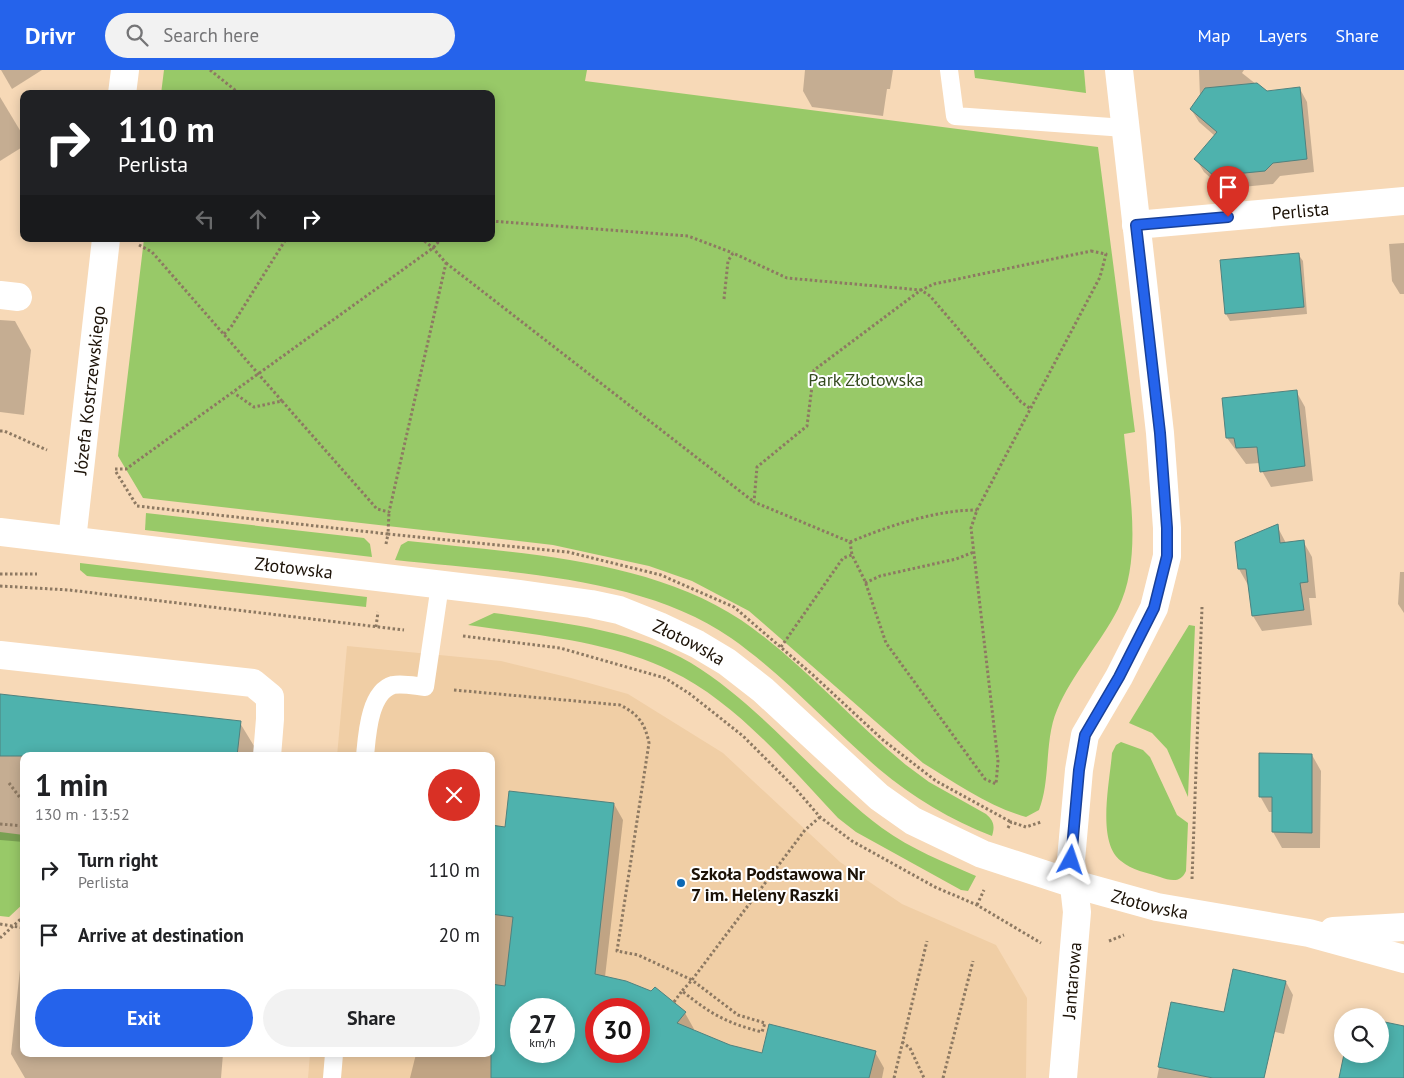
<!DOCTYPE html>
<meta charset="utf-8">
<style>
:root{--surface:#fff;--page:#f2f2f2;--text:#202124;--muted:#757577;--accent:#2563eb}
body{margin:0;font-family:"PT Sans",sans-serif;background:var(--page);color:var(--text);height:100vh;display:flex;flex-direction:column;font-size:19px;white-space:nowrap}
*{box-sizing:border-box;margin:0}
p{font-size:16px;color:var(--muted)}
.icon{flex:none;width:28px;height:28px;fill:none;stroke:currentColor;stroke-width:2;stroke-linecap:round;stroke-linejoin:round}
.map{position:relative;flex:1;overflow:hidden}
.panel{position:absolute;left:20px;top:682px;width:475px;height:305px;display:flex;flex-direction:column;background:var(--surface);border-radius:10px;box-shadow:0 2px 12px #0003}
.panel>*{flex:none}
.banner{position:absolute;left:20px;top:20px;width:475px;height:152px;border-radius:10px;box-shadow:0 2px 12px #0003;background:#202124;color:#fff;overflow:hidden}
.fabs{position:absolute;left:1334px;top:938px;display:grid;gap:10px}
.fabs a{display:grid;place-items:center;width:55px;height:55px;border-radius:50%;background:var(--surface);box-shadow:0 2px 12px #0003;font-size:25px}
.speed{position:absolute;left:510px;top:928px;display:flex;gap:10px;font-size:25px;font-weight:700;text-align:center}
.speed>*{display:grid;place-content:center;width:65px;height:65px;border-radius:50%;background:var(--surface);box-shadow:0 2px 12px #0003;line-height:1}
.speed small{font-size:12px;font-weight:400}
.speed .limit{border:8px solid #d22;background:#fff;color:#111}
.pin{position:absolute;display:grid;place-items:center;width:42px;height:42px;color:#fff;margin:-51px -21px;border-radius:50% 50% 50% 0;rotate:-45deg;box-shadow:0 0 5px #0007}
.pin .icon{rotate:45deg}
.me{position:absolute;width:55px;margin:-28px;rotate:5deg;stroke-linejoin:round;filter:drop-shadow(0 0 4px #0008)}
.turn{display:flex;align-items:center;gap:18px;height:105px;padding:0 15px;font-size:22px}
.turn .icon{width:65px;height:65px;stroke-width:2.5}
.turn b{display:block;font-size:35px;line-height:42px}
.lanes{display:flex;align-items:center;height:48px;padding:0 15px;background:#0003;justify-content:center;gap:25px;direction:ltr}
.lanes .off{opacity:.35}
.round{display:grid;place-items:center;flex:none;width:52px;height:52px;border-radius:26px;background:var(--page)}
.summary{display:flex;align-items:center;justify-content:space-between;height:85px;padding:0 15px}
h1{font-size:30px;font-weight:700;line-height:38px}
.action{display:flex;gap:10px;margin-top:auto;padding:10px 15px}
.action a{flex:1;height:58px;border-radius:30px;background:var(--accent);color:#fff;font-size:20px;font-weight:700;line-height:58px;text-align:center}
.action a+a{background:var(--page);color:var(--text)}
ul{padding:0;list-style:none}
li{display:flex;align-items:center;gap:15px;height:65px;padding:0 15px}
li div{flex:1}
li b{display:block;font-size:19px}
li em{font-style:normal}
header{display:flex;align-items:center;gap:30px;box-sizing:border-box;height:70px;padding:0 25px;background:var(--accent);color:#fff}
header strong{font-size:24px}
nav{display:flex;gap:28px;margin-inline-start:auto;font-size:18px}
.search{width:350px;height:45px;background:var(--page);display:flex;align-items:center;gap:12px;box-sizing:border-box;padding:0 18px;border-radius:28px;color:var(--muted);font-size:19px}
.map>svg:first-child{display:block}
</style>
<header>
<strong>Drivr</strong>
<div class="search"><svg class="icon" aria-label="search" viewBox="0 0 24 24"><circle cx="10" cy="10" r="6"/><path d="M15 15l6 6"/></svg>Search here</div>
<nav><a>Map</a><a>Layers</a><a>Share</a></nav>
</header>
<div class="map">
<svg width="1404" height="1008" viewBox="0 0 1404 1008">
<rect width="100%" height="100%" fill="#f7d9b7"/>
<path fill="#f0cea5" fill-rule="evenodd" d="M347,576L501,591L571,608L628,624L723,683L840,792L902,834L996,875L1027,928L1026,1008H308L310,984H491V686H337ZM521,939H564V981H521ZM596,939H639V981H596Z"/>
<g fill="#98c968">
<path d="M164,0H587L585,11L1098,77L1135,362L1124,364C1129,419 1143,488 1118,539C1100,574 1072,604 1057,640C1044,671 1051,709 1039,740L1026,747C990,737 955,713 923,693L749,541L692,511L649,496L553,475L143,428L118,386L144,169H491V24H161Z"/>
<polygon points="974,0 1084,0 1086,23 975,8"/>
<polygon points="146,443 364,468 370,474 372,487 145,460"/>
<path d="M408,471C515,483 648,488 741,550C801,591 850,649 906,695L929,712L986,744C994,751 995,756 992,766C951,750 912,727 879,699C829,656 785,606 731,568C642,505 501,502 395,490L401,475Z"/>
<polygon points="80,493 367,527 366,537 87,506 80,500"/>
<path d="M494,543C557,552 636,560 691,593C763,637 815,708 882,758C911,779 944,792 976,806L968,821L961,820L856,762L838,748C790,697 735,631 671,601C609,571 535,565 468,555Z"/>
<polygon points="1189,555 1195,556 1188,727 1167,679 1152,663 1129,653"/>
<path d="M1121,672L1143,680L1150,687L1177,745L1188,753L1186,801C1181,813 1171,811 1160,807C1148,803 1131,800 1121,791C1096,772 1110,711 1112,683L1116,675Z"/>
<polygon points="0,762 24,765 24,833 9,847 0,846"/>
</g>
<g fill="#0003" fill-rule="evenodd">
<polygon points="1,0 42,0 12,19"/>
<polygon points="805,0 893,0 890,19 887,19 883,46 812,37 803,21"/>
<polygon points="1199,0 1244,0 1242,3 1266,22 1300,19 1307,32 1314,102 1280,106 1273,114 1223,119 1204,102 1196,89 1215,66 1199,52 1191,39 1200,27"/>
<polygon points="0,27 24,67 24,76 0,91"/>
<polygon points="1404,173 1404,224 1400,224 1392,211 1389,174"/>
<polygon points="1298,184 1303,191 1307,244 1230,251 1226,244"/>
<polygon points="0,250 15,251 31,280 24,345 0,342"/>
<polygon points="1296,321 1305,337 1313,411 1271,417 1262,401 1260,393 1246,394 1227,368"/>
<polygon points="1277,456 1286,473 1303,471 1312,487 1316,528 1309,528 1312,555 1262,561 1253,546 1248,515 1239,499"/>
<polygon points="1400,502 1404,502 1404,543 1398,534"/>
<polygon points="0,626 240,653 257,681 256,686 24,686 24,772 0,770"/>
<polygon points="1312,685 1321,701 1320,778 1282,778 1273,762 1273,742 1269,742 1260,726"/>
<path d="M614,734L623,750L605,907L652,923L655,919L685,943L694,959L692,961L730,976L763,984L875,982L884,998L882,1008H410L416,984H491V757L506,758ZM521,939H564V981H521ZM596,939H639V981H596Z"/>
<polygon points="23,871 24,984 223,984 221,1008 25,1008 11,984"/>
<polygon points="1286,912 1293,925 1284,964 1271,961 1260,1008 1157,1008 1172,933 1224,944"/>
</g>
<g fill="#4eb2ad" stroke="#4f827f" fill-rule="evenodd">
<polygon points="1257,13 1267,21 1300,17 1307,89 1273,93 1265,101 1214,106 1194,89 1217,62 1190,39 1205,18"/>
<polygon points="1299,183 1304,237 1225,244 1220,190"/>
<polygon points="1297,320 1305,396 1260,402 1257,377 1236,378 1234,368 1226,368 1222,328"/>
<polygon points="1278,454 1280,473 1304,470 1308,512 1300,513 1304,540 1252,546 1246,499 1238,499 1235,472"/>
<polygon points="0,624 241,651 237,686 0,686"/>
<polygon points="1259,683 1312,684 1312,763 1272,762 1272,727 1259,727"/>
<path d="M509,721L614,733L595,904L626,911L651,921L655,917L686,942L677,953L730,975L762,983L769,954L876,981L869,1008H491V914L505,916L513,847L491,844V755L505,757ZM521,939H564V981H521ZM596,939H639V981H596Z"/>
<polygon points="1233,899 1286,911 1264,1008 1213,1008 1158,997 1171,932 1224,942"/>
<polygon points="1380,951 1404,956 1404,1008 1339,1008 1344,984 1380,984"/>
</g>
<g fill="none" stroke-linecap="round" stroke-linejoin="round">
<g stroke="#8d7962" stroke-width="3" stroke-dasharray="2.5 2.5" stroke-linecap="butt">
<polyline points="210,0 240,24"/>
<polyline points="491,151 688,166 733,183"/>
<polyline points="139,175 152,182 282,331 254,337 234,323"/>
<polygon points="1091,181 1106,184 1100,207 977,440 971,458 998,691 996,714 985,709 886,573 865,511 852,485 850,472 754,432 757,397 807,356 814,300 921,220 934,214"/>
<polyline points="446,193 754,432"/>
<polyline points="724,229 728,191 733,183 787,208 921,220 930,226 1021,332 1031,339"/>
<polyline points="224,264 231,257 286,169"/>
<polyline points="282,331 377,439 389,442 446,193 433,178 422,169"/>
<polyline points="0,361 4,361 47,380"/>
<polyline points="115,399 126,399 433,178 441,169"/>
<polyline points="116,402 137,436 388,464 389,442"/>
<path d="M850,472C888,456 936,440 977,440"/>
<polyline points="386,474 388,464 568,482 661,505 734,537 813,605 883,670 936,711 1011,752"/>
<polyline points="0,504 37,504"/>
<polyline points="865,513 880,506 956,489 974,482"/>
<polyline points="0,516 69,520 404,560"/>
<polyline points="376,557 378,542"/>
<polyline points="463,566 560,578 665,608 690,624 743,666 795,718 820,747 852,771 935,817 977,835 1041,873"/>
<polyline points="781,577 843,488 852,485"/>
<path d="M454,620L620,635C638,644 645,653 649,673L617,881L638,885L692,910L682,921"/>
<polyline points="9,713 24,733"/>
<polyline points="0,754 24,756"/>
<polyline points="1008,758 1011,752 1026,757 1041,752"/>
<polyline points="1192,809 1202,537"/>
<polyline points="977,835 984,820"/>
<polyline points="0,854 24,858"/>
<polyline points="0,868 24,846"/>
<polyline points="1109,871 1124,865"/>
<path d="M674,932L682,921C711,944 726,953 762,962L765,953L738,945L692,910L805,760L820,747"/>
<polyline points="902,972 910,978 924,1008"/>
<polyline points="894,1008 927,871"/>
<polyline points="943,1008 973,891"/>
</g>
<g stroke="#fff" stroke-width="18">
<polyline points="949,0 955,46 1125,58"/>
<path d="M365,686C367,666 369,622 393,615C403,613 415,616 425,617L440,515"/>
<polyline points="332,1008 334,984"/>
</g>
<g stroke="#fff" stroke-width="28">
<polyline points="122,24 125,0"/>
<path id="s1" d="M1136,155L1404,131"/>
<polyline points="0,225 18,227"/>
<path id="s2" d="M0,462L519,524L591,534L619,540L659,556L697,574L727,592L763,620L879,727L913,751L982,784L1074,814L1157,837L1309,863L1404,889"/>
<path id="s3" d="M72,470L106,169"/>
<polyline points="0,585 253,613 270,627 270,649 267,686"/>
<polyline points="1333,861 1404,857"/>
<path id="s4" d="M1063,1008L1077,842L1071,790L1079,700L1085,665L1119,607L1154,538L1167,486V458L1160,363L1119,0"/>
</g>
</g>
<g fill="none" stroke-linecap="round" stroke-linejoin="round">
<g stroke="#184099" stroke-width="12">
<polyline id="route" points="1071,790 1079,700 1085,665 1119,607 1154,538 1167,486 1167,458 1160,363 1136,155 1228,147"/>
</g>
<use href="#route" stroke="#2563eb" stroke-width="9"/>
</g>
<circle fill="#0b68b5" stroke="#fff" stroke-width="2" cx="681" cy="813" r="5"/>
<g text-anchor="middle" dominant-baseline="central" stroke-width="4" stroke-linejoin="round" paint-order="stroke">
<g font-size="18" fill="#1b1106" stroke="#fff">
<text stroke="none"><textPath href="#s1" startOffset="165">Perlista</textPath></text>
<text stroke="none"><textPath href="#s3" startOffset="151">Józefa Kostrzewskiego</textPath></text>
<text stroke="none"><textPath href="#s2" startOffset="296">Złotowska</textPath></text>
<text stroke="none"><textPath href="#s2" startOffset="701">Złotowska</textPath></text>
<text stroke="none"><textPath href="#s2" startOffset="1241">Złotowska</textPath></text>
<text stroke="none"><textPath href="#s4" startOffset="98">Jantarowa</textPath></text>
</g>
<g font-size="18" fill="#344a1e" stroke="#fff">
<text x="866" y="309">Park Złotowska</text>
</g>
<g font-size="18" font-weight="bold" fill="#1b1106" stroke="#fff" text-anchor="start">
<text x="691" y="803">Szkoła Podstawowa Nr<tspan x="691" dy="21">7 im. Heleny Raszki</tspan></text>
</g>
</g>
</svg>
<div class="fabs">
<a><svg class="icon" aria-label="search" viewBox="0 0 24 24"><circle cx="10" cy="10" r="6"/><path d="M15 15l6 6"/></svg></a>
</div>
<div class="speed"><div>27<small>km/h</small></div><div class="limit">30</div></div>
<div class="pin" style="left:1228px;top:147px;background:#d93025"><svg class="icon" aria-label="arrive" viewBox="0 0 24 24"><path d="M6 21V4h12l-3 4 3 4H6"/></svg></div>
<svg class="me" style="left:1071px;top:790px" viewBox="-20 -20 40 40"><path d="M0-17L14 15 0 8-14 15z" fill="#2563eb" stroke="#fff" stroke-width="4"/></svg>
<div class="banner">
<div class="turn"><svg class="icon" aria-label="right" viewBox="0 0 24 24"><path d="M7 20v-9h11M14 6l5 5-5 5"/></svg><div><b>110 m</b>Perlista</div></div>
<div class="lanes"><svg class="icon off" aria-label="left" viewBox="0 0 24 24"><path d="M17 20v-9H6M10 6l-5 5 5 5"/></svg><svg class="icon off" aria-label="ahead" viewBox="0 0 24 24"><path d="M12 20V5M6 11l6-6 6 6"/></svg><svg class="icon" aria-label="right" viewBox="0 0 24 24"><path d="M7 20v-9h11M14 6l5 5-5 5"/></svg></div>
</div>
<section class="panel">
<div class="summary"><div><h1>1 min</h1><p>130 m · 13:52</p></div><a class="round" style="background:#d93025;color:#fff"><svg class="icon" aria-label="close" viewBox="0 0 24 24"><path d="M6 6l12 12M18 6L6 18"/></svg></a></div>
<ul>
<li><svg class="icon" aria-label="right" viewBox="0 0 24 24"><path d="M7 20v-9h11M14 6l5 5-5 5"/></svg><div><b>Turn right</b><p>Perlista</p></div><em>110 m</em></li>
<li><svg class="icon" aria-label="arrive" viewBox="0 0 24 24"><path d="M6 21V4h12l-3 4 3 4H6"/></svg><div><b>Arrive at destination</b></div><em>20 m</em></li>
</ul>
<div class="action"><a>Exit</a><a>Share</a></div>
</section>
</div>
